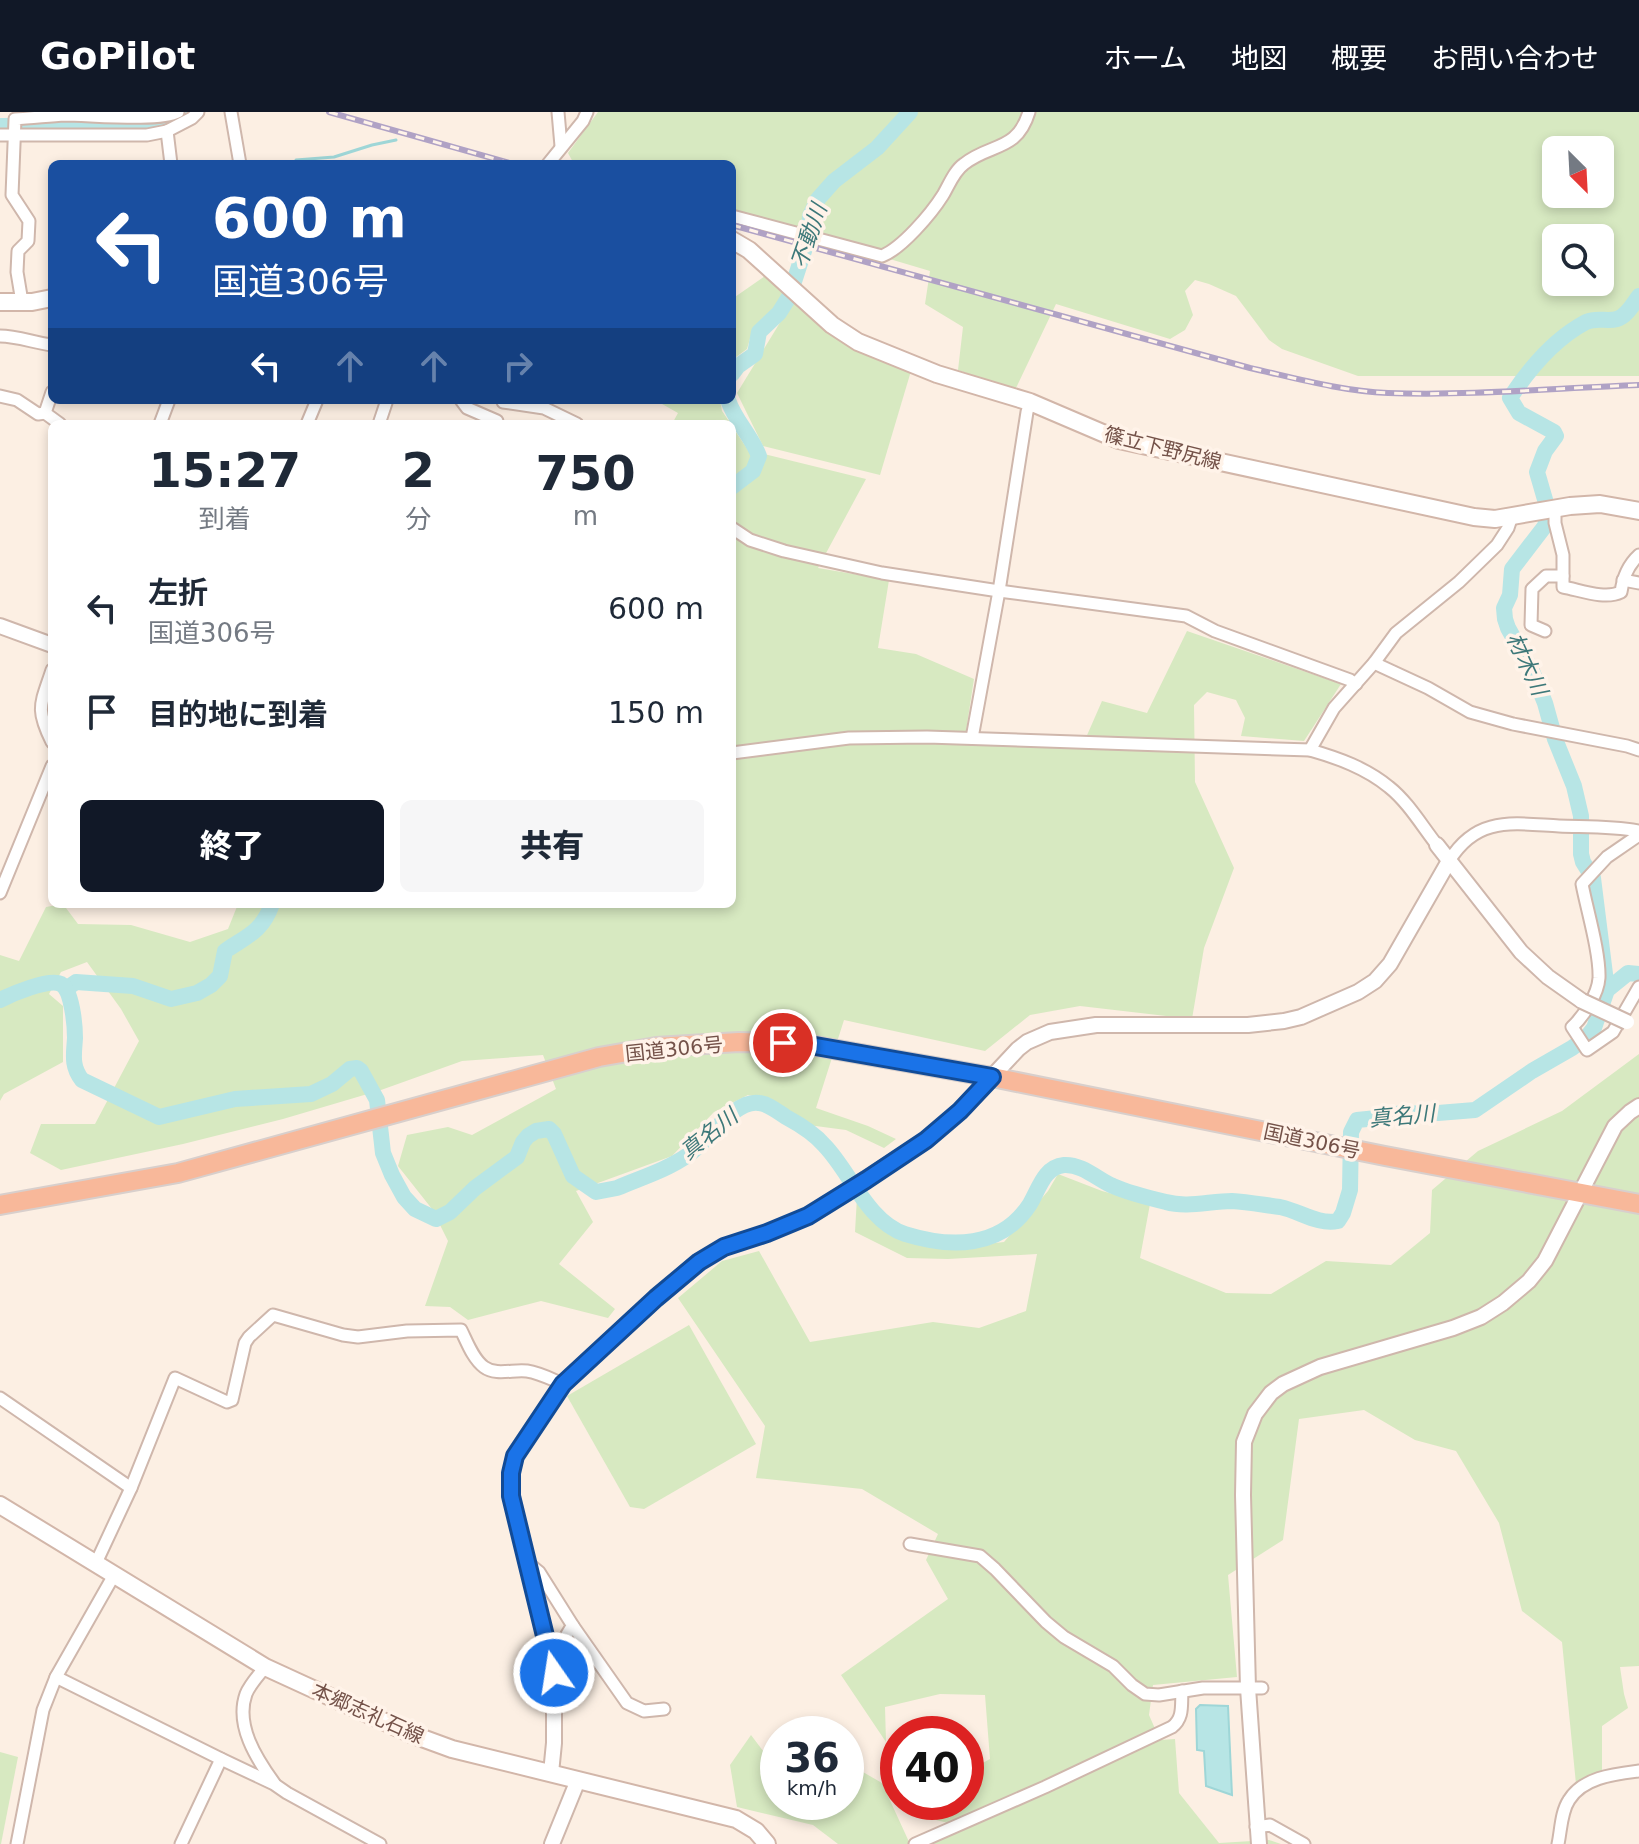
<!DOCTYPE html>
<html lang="ja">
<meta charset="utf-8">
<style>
:root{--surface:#fff;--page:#f6f6f7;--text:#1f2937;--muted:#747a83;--accent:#111827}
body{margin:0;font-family:"DejaVu Sans","Noto Sans JP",sans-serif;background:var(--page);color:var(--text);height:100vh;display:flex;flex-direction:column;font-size:30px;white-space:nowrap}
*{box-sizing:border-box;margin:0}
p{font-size:26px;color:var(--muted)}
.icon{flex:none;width:44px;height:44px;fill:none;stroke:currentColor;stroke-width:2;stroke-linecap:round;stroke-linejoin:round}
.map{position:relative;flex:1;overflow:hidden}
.details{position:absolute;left:48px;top:308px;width:688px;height:488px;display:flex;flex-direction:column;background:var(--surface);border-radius:12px;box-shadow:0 4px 12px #0003}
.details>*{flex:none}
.guide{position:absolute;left:48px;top:48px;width:688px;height:244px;border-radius:12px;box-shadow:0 4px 12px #0003;background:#1a4fa0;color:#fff;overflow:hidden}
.needle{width:52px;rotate:156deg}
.controls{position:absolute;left:1542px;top:24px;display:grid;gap:16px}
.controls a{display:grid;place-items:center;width:72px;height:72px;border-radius:12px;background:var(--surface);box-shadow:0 4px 12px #0003;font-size:40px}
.speed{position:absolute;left:760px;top:1604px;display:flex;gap:16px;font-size:40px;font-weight:700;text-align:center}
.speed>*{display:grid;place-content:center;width:104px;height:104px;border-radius:50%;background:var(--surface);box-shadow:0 4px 12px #0003;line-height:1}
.speed small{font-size:20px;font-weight:400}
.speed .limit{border:12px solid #d22;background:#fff;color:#111}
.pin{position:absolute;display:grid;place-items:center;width:68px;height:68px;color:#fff;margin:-34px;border:4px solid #fff;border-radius:50%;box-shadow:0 2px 8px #0007}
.me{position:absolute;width:88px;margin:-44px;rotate:347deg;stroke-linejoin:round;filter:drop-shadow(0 0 6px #0008)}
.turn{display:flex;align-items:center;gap:28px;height:168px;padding:0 32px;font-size:36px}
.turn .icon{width:104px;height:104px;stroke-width:2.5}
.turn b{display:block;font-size:56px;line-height:68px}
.lanes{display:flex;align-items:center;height:76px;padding:0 32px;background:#0003;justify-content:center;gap:40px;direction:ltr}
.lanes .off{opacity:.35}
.eta{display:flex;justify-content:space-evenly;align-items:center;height:136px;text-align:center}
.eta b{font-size:48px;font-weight:800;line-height:56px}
.primary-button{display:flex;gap:16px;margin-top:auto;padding:16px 32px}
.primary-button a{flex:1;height:92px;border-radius:12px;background:var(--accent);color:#fff;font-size:32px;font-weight:800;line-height:92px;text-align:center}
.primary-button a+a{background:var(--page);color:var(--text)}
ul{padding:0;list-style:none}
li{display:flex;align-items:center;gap:24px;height:104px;padding:0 32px}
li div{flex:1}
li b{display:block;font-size:30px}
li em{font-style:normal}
header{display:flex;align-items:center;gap:48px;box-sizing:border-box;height:112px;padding:0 40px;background:var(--accent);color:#fff}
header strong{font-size:38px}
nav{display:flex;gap:44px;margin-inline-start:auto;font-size:28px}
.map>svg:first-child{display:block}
</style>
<header>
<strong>GoPilot</strong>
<nav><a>ホーム</a><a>地図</a><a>概要</a><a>お問い合わせ</a></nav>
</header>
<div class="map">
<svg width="1639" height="1732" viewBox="0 0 1639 1732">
<rect width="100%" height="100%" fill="#fcefe3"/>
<g fill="#d7e9c1" fill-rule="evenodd">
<path d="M598,0H1639V264H1358L1282,237L1269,228L1236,184L1209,172L1195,168L1185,179L1193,203L1185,218L1170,227L1056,192L1015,278L958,258L963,215L925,192L930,159L732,100V52H574L568,41ZM1556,38H1600V82H1556ZM1556,126H1600V170H1556Z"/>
<polygon points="765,164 783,181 774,198 753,216 747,237 732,248 732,187"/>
<polygon points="795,186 911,259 880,363 763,334 737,281"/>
<polygon points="655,288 720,288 722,299 731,312 672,312 678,301"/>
<polygon points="732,314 748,338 866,367 818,456 889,468 878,536 916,542 974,567 964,632 1081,637 1102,589 1147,601 1187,519 1341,572 1304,629 1241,624 1245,606 1236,588 1207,580 1194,593 1195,670 1234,756 1204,836 1192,907 1080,894 1030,903 985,939 844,908 816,996 868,1014 896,1027 884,1036 846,1018 808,1013 772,988 748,983 714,1000 672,1044 576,1079 593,1110 559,1152 615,1197 608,1206 541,1189 468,1208 450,1195 425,1194 448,1129 432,1097 398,1054 407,1023 448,1015 472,1023 556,977 543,943 462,949 381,978 283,1007 183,1032 61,1058 30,1041 41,1012 95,1012 139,929 121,897 87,850 61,860 49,882 63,894 63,950 4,982 0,989 0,843 19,849 46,795 63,792 78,812 131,813 190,830 228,817 238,792 732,792"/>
<path d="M1639,942V1554L1620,1555L1624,1582L1628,1596L1602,1614V1660L1576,1672L1562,1530L1522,1499L1499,1411L1456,1339L1415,1328L1364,1298L1299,1307L1283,1428L1228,1463L1237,1565L1153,1573L1149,1603L1160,1628L1175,1627L1179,1681L1219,1731L1269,1728L1281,1732H924L964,1715L936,1708L941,1690H966V1660L990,1647L985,1583L940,1582L885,1595L886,1630L841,1563L948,1487L926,1448L938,1422L862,1377L756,1366L765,1314L678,1186L722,1149L759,1139L810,1230L933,1210L979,1216L1026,1199L1037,1142L948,1147L907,1146L855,1120L857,1085C898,1139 942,1138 1004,1130L1048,1079L1058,1062L1102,1079L1150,1092L1140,1146L1226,1181L1271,1182L1326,1149L1391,1153L1430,1121L1432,1078L1478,1039L1562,999Z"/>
<polygon points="689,1213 756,1332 644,1397 630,1395 567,1284"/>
<polygon points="751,1623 778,1659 778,1690 846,1690 846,1653 849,1652 882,1671 910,1732 838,1732 813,1713 737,1695 730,1653"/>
<polygon points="0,1640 18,1645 1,1732 0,1732"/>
</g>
<polygon fill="#b7e5e5" stroke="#9ed6d7" stroke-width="2" points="1200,1593 1228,1594 1232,1683 1206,1674 1204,1639 1197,1638 1196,1597"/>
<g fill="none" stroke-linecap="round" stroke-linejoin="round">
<polyline stroke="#9ed6d7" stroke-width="3" points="296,48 334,45 372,33 396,28"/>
<g stroke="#b7e5e5" stroke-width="16">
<polyline points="0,14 160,13 176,10 189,3"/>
<polyline points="732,262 738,254 755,242 759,220 779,201 789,185 805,136 809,118 810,104 818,87 834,69 877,36 910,0"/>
<path d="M728,288C735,309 751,323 759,344L753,359L732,375"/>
<path d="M66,877L76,870L133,874L171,887L197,881L211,873L220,864L225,839C247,824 262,820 272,792"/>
<path d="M1607,878L1593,766L1583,750L1581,742V704L1574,674L1555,627L1545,591L1532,559L1508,516L1505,507L1504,496L1510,483L1512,457L1545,414L1547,405L1546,391L1537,360L1545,339L1556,324L1554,320L1519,301L1510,286C1529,257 1554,227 1586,210C1597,205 1607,210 1617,207C1627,204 1633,192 1639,184"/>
<path d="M0,888C12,882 49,866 61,872C72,878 75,914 75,926C74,942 71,954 82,968L159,1005L235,987L311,982L332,972L350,957L357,956L361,959L377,988L383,1041L392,1063L404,1085L415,1097L436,1107L450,1100L475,1076L517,1045L523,1030L528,1024L536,1019L549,1017L554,1022L573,1064L596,1080L617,1076C640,1066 667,1058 688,1043C708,1030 734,987 759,991C769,992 778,1000 786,1005C799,1012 815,1022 825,1034C850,1060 868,1110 905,1122C950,1136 1001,1137 1030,1092C1039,1077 1044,1055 1064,1053C1083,1052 1098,1068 1113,1074C1129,1081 1149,1086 1166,1090C1187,1096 1210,1089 1232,1089C1248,1090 1264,1093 1280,1095C1300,1099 1317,1113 1338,1109L1343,1101L1350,1078L1351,1020L1357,1008L1377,1006L1387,1002L1438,1001L1475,998L1532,959L1572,936L1587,925L1594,916L1607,878L1628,861L1639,862"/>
</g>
<g stroke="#cfb7ac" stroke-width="15">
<g id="minor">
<polyline points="231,0 240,52"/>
<polyline points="558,0 561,34"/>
<polyline points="0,23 147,23 167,19"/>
<polyline points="171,52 167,19 192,6 198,0"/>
<polyline points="548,52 583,9 587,0"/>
<path d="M732,104L882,144C902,136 931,102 943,83C949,73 954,59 964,52C990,31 1017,40 1029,0"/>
<path d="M22,190L17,160L18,139L28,129L29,109L12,83L15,7C32,6 49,4 65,3C90,3 159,10 178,0"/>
<path d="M0,224C17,224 35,231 52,233"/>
<polyline points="52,280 45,301 60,312"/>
<polyline points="0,284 17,288 38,302 45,301"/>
<polyline points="461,288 467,296 497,309"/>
<polyline points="503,290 544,296 577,312"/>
<polyline points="160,312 169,288"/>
<polyline points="307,312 317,288"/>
<polyline points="379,312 387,288"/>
<path d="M1555,397V411L1563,443V475C1580,478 1605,488 1621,480C1623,465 1628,453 1639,443"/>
<polyline points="732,416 750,428 784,439 882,461 999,479 1186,504 1215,519 1350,568 1356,572"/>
<polyline points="1623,468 1639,471"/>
<polyline points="1545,519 1531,513 1532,477 1546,464 1563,464"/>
<polyline points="1374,551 1428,576 1470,600 1513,612 1627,634 1639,638"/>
<path d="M52,558C41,592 35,596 52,630"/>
<polyline points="972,626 999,479 1027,300 1030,290"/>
<polyline points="1310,638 1334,596 1374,551 1396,521 1459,470 1497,433 1508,416 1512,404"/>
<path d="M732,641L849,626L927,625L1310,638C1338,646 1366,656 1389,675C1408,690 1422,714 1437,733"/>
<path d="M1639,723L1607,745L1582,772C1587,798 1600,841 1599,866C1598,882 1584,904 1572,915L1587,938L1613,920L1639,875"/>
<path d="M1449,749C1459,733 1472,720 1491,715C1512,709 1537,713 1559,714C1586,715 1612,714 1639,719"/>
<polyline points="0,781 52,654"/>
<polyline points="0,1286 131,1376"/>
<polyline points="910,1432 980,1444 995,1457 1046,1510 1064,1525 1113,1554 1132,1573 1145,1582 1159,1583 1203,1576 1262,1576"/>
<path d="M96,1451L131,1376L175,1266L227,1290L232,1288L245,1231L249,1225L273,1203L343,1223L358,1225L407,1219L461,1218C467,1230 473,1247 484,1255C496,1264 514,1257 527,1259C540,1261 551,1267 563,1272"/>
<path d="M528,1451L539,1460L573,1514C550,1535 582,1582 555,1594"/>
<polyline points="573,1514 627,1591 644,1599 664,1597"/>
<path d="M265,1555C259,1563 250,1572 246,1582C235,1613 256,1646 274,1671"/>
<polyline points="56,1565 221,1647 274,1672 287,1681 380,1732"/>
<polyline points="1256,1715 1270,1713 1304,1732"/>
<polyline points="17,1732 43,1598 56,1565 114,1463"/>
<polyline points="181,1732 221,1647"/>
<path d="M915,1732L1045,1675L1172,1615C1184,1606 1181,1593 1182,1579"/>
<path d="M1558,1732C1561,1718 1561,1700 1569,1688C1583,1665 1615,1662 1639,1659"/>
</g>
</g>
<g stroke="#cfb7ac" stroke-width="18">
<g id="tertiary">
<polyline points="0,514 52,533"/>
<polyline points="1437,733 1521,840 1548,865 1582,889"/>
<polyline points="551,1661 554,1631 554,1561 511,1384 511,1361 515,1344 563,1272 656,1186 699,1150 724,1135 767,1121 808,1104 926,1028 960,999 1018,937 1027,930 1050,920 1096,913 1248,913 1284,909 1301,905 1358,880 1375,869 1390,852 1449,749"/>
<polyline points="552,1732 578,1668"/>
<polyline points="1259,1732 1248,1576 1243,1383 1244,1330 1255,1302 1271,1281 1283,1272 1320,1255 1453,1216 1481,1205 1503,1191 1529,1169 1545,1149 1615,1014 1630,1000 1639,994"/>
</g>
</g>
<g stroke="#d2b6a9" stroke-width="20">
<g id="secondary">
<polyline points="732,128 749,138 832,213 858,230 937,262 1030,290 1119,328 1474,405 1495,407 1570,394 1600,392 1639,399"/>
<polyline points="0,190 32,190 52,186"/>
<polyline points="0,1393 265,1555 411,1622 452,1637 736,1707 756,1719 767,1732"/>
</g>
</g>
<g stroke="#d8cfcc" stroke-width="22">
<polyline id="trunk" points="0,1093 178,1061 599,945 656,935 739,930 804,932 992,965 1385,1044 1639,1092"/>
</g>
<use href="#minor" stroke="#fff" stroke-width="11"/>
<use href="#tertiary" stroke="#fff" stroke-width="14"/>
<use href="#secondary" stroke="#fff" stroke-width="16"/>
<use href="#trunk" stroke="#f8b89a" stroke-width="18"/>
<g stroke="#b0a2c5" stroke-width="6">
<g id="rail">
<polyline points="329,0 513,52"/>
<path d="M732,113L1250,256C1295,266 1341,279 1388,281C1472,284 1556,276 1639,273"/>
</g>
</g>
<use href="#rail" stroke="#fff3e9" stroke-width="3" stroke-dasharray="9" stroke-linecap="butt"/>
<g stroke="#cfb7ac" stroke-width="18" stroke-linecap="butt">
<polyline id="tertiary-bridge" points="1582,889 1627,910"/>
</g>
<use href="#tertiary-bridge" stroke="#fff" stroke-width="14"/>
</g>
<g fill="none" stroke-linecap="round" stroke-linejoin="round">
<g stroke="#114b97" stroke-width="20">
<polyline id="route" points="554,1561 511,1384 511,1361 515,1344 563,1272 656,1186 699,1150 724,1135 767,1121 808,1104 866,1068 926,1028 960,999 992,965 804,932 783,931"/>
</g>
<use href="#route" stroke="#1a73e8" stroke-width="14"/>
</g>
<g text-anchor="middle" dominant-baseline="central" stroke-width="7" stroke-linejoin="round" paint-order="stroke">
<g font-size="20" fill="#745249" stroke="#fff3e9">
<text transform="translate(1163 336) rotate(14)">篠立下野尻線</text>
<text transform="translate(674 937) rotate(-6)">国道306号</text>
<text transform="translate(1312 1029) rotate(12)">国道306号</text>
<text transform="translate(368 1601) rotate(24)">本郷志礼石線</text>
</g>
<g font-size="22" font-style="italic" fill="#3d7879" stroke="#fff3e9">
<text transform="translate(809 124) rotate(-71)">不動川</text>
<text transform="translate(1527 552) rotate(65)">材木川</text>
<text transform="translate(1402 1004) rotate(-5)">真名川</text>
<text transform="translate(709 1022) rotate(-39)">真名川</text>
</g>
</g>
</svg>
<div class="controls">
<a><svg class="needle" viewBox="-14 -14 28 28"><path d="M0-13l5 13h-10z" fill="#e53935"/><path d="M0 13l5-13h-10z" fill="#747a83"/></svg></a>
<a><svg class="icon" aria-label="search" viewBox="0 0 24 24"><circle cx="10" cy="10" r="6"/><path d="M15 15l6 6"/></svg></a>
</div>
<div class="speed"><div>36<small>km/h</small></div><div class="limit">40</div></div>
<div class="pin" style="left:783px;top:931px;background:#d93025"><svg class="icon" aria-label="arrive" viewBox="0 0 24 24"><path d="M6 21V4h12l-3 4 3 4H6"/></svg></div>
<svg class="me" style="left:554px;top:1561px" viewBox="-20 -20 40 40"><circle r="17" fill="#1a73e8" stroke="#fff" stroke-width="3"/><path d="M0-11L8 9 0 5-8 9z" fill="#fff"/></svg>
<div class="guide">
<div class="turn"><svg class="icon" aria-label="left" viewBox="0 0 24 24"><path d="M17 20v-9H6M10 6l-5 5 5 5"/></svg><div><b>600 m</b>国道306号</div></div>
<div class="lanes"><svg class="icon" aria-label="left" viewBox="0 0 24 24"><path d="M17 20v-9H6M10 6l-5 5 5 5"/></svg><svg class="icon off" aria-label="ahead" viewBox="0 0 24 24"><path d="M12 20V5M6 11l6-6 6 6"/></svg><svg class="icon off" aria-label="ahead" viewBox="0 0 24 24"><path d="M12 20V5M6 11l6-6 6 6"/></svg><svg class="icon off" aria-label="right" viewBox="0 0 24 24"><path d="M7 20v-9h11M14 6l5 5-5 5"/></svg></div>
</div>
<section class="details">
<div class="eta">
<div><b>15:27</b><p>到着</p></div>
<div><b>2</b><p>分</p></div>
<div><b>750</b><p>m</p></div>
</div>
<ul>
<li><svg class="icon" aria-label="left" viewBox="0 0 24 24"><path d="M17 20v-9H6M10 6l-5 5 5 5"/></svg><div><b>左折</b><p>国道306号</p></div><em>600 m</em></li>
<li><svg class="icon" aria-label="arrive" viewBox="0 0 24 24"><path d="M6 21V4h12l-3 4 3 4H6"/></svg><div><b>目的地に到着</b></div><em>150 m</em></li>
</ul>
<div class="primary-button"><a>終了</a><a>共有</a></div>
</section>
</div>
